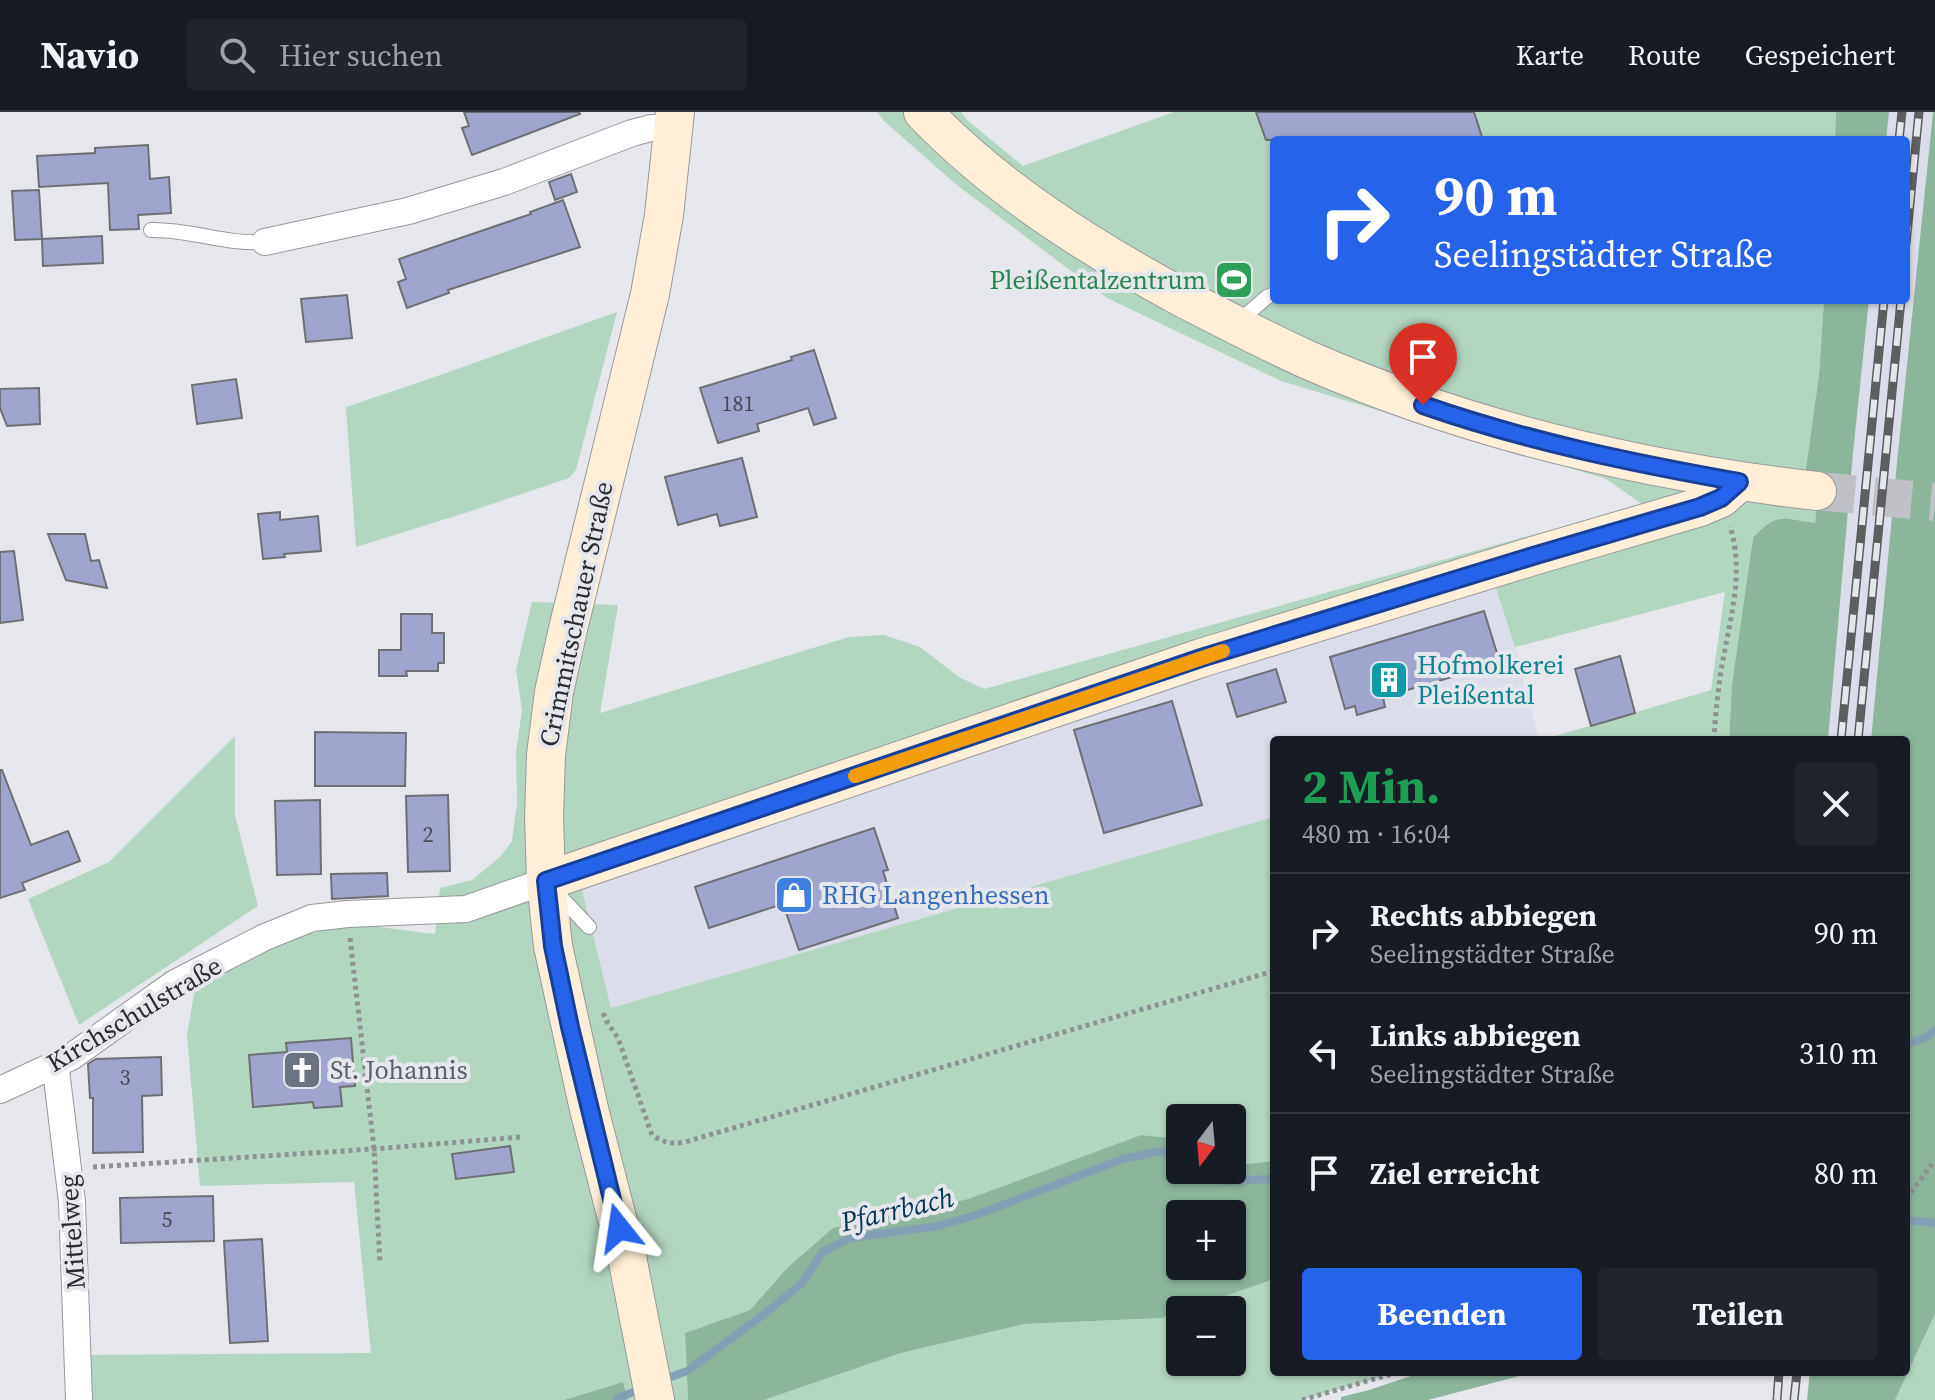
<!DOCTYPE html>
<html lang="de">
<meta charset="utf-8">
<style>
:root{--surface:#171b24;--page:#20242c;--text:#f1f3f6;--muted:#9ea1a6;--line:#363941;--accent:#2563eb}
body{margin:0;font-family:"Source Serif 4",serif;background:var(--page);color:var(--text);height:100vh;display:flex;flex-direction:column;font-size:30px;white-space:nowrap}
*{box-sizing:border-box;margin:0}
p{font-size:26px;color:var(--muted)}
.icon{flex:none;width:44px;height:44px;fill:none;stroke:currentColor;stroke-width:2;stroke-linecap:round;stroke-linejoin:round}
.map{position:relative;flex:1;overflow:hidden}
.side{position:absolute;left:1270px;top:624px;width:640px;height:640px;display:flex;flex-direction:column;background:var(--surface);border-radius:8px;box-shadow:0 2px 6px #0004}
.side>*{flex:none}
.hud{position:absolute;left:1270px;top:24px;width:640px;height:168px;border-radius:8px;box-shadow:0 2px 6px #0004;background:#2563eb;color:#fff;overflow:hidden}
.needle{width:52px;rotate:196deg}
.controls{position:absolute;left:1166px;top:992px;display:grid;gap:16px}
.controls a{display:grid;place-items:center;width:80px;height:80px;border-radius:8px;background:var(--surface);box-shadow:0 2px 6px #0004;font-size:40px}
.pin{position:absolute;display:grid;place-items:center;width:68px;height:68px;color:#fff;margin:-82px -34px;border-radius:50% 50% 50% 0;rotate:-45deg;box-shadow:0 0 8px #0007}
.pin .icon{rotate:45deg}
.me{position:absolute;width:88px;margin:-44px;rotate:345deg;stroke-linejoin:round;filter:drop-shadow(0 0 6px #0008)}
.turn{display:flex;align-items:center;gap:28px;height:168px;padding:0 32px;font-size:36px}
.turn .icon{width:104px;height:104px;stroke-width:2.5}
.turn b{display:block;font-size:56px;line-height:68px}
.round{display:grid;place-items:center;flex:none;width:84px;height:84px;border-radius:8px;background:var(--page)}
.overview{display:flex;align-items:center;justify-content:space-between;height:136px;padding:0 32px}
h1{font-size:48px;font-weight:700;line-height:60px;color:#1e9e55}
.cta{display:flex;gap:16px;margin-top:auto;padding:16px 32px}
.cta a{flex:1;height:92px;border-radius:8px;background:var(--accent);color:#fff;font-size:32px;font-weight:700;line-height:92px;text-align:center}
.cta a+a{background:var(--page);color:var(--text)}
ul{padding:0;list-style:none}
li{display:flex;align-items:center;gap:24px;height:120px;padding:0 32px;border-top:2px solid var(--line)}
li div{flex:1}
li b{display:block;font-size:30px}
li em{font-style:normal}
header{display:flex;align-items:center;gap:48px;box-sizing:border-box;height:112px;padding:0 40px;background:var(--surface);border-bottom:2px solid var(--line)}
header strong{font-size:38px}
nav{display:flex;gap:44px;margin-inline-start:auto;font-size:28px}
.search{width:560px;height:72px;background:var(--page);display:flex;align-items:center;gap:20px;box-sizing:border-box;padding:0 28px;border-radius:8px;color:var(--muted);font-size:30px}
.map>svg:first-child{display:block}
</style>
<header>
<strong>Navio</strong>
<div class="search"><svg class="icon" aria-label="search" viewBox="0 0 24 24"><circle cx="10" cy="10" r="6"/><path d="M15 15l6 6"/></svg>Hier suchen</div>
<nav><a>Karte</a><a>Route</a><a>Gespeichert</a></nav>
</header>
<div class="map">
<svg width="1935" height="1288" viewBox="0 0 1935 1288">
<rect width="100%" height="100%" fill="#e6e7ec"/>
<g fill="#dbddea">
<polygon points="1889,0 1933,0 1897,350 1871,628 1828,628 1853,341 1869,188 1906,188 1906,28 1886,28"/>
<polygon points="1488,454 1515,535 1539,628 1274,628 1274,705 611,896 582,778 998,611"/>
</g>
<g fill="#b3d6c0">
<path d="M877,0H961L968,9L1023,54L1174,0H1836L1835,28H1274V188H1824L1819,263L1807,358L1821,360L1815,412L1753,426L1732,572L1729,628H1542L1711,578L1725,480L1515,535L1489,455L998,611L582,778L611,896L1274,705V1049L1245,1052L1232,1047V1006H1180V1027L1141,1023L968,1087L833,1116L788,1155L750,1198L685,1221L688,1288H628L623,1270L564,1288H90L88,1243L371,1241L354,1070L200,1074L187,923L195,876C242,852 290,820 343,815C373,812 405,819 435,822L440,776L472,768L501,744L512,729L517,691L516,640L522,598L516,558L532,490L618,493L600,601L849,525L884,523L920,535L959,565L984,577L1642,392L1606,367L1281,269L1107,186L958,74L884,9Z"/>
<polygon points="617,200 576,358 569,366 468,400 356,435 346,295 429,267"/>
<polygon points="235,624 235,703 258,794 79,913 28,787 109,750"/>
<polygon points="1274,1167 1274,1260 1398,1260 1302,1288 764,1288 901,1241 1024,1212 1162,1206 1180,1199 1180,1250 1232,1250 1232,1198 1184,1198"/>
<polygon points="1935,1202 1935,1288 1895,1288"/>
</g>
<g fill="#8cb59c" fill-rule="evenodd">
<polygon points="1836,0 1889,0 1886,28 1835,28"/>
<polygon points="1933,0 1935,0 1935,1202 1895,1288 1807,1288 1810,1260 1906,1260 1906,628 1871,628 1897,350"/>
<path d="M1824,188H1869L1853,341L1828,628H1729L1732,572L1753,426C1778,399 1783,407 1815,411L1821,360L1806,358L1819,263Z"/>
<path d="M1141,1023L1180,1027V1058H1232V1047L1245,1052L1274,1049V1167L1162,1206L1024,1212L901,1241L764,1288H688L685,1221L750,1198L788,1155L833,1116L968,1087ZM1232,1102V1154H1180V1102Z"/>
<polygon points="1423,1260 1535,1260 1428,1288 1341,1288 1341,1285 1369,1278"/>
<polygon points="623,1270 628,1288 564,1288"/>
</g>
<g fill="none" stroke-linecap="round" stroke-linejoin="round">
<g stroke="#85a0b4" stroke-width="8">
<polyline points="1906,932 1925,926 1935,918"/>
<polyline points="1202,1058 1224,1069 1274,1067"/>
<polyline points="1906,1108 1935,1111"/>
<polyline points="660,1269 687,1259 759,1206 801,1172 823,1140 850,1126 938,1114 976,1103 1123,1047 1162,1039 1180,1048"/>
<polyline points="617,1288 618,1286 643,1276"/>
</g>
</g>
<g fill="#9fa5cc" stroke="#6f7074" stroke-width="2">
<polygon points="464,0 579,0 580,2 472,43 462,16 469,14"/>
<polygon points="1256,0 1474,0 1483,28 1266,28"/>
<polygon points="148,33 150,67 169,65 171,101 138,103 139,117 110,118 108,71 39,75 37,44 95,41 95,36"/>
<polygon points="571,62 577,80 555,88 549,70"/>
<polygon points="39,78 42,127 15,128 12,79"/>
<polygon points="563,88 580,135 448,178 449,181 407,196 398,170 406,167 399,147 531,102 530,100"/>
<polygon points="102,124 103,151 43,154 42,127"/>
<polygon points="347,183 352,226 306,230 301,187"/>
<polygon points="814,238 836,306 814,313 808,296 757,312 759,319 718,331 700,276 792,248 791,245"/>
<polygon points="236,267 242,306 197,312 192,273"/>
<polygon points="39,276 40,312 7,314 0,296 0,277"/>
<polygon points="742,346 757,405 720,414 717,402 678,413 665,365"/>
<polygon points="280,400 280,408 318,404 321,439 284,442 285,445 263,447 258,402"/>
<polygon points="48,422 85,422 91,449 99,448 107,476 66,468"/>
<polygon points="14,439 23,508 0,511 0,440"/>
<polygon points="1484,499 1500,551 1383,585 1385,595 1357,603 1355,594 1345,597 1330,545"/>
<polygon points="401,502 432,502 432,521 444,521 444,551 438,551 438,559 406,559 407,564 379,564 379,538 401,538"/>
<polygon points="1620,544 1635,601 1591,614 1575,557"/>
<polygon points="1276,557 1286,590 1237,605 1227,572"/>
<polygon points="1172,589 1202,693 1104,721 1074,618"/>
<polygon points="315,620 406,621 405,674 315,674"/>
<polygon points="0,658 2,658 31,733 68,719 80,749 22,771 25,778 0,786"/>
<polygon points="448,683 450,759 408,760 406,684"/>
<polygon points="320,688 321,762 277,763 275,689"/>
<polygon points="874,716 888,758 883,759 898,806 799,838 783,792 709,816 695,775"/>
<polygon points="387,761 388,784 332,787 331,762"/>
<polygon points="351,926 355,974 340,975 342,994 314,996 313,990 253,995 249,943 287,940 286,931"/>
<polygon points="161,945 162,983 142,984 143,1040 93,1041 93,986 90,986 88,952 96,947"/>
<polygon points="510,1034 514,1060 456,1067 452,1042"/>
<polygon points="213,1084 214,1129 121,1131 120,1086"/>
<polygon points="262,1127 268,1229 230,1231 224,1129"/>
</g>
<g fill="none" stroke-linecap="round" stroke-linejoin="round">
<polyline stroke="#c0c1c6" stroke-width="38" stroke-dasharray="38 19" stroke-linecap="butt" points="1817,379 1935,390"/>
<g stroke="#97989d" stroke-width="16">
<g id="lane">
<path d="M151,118C190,117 226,133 265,130"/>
<polyline points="1238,210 1267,185 1274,182"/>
<polyline points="554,778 589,815"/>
</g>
</g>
<g stroke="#97989d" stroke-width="28">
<g id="street">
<polyline points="265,130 408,99 451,86 504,70 632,21 651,16 674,15"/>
<polyline points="53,953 56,958 72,1090 79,1288"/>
<polyline points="0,978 71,945 175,871 265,825 312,806 348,802 466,797 546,769"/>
</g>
</g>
<g stroke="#97989d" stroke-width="40">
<g id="secondary">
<path d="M923,0C998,78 1089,135 1183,186C1224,207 1266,229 1308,248C1471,319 1641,359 1817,379"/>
<polyline points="546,769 1201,546 1533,444 1700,395 1721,386 1739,370"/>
<polyline points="655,1288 627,1145 589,997 553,834 546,769 544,705 546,643 554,580 568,517 650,182 664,103 675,0"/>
</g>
</g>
<g stroke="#8f9094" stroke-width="5" stroke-dasharray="4 4" stroke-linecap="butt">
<path d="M1714,628C1715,608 1717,587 1720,566C1727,516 1746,465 1730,414"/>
<polyline points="350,826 374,1037 380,1152"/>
<path d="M603,901L607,910L618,926L652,1023C664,1031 671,1032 685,1030L1274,859"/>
<polyline points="93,1055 374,1037 521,1025"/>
<polyline points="1906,1087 1935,1048"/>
<polyline points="1302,1288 1398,1260"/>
</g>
<use href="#lane" stroke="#fff" stroke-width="14"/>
<use href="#street" stroke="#fff" stroke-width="26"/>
<use href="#secondary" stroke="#ffefd8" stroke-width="38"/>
<g stroke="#5d5e60" stroke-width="9">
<g id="rail">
<polyline points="1899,28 1902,0"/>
<polyline points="1906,132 1919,0"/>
<polyline points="1841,628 1884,188"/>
<polyline points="1858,628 1901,188"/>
<polyline points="1777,1288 1779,1260"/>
<polyline points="1794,1288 1797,1260"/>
</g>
</g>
<use href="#rail" stroke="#e6e7ec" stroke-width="6" stroke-dasharray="18" stroke-linecap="butt"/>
</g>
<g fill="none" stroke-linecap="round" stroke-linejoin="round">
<g stroke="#184099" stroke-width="20">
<path id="route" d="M619,1116L570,915L553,834L546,769L1201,546L1533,444L1700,395L1721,386L1739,370C1632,351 1526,329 1423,293"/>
</g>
<use href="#route" stroke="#2563eb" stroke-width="14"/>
<polyline stroke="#f59e0b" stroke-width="14" points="855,664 1223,539"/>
</g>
<defs>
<g id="stadium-square" transform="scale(2)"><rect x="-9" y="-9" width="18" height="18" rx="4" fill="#2e9e5b" stroke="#e6e7ec"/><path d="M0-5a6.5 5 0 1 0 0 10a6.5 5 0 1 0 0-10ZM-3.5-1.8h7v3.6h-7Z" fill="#fff"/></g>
<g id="building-square" transform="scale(2)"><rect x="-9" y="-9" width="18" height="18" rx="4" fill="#0f9aa8" stroke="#e6e7ec"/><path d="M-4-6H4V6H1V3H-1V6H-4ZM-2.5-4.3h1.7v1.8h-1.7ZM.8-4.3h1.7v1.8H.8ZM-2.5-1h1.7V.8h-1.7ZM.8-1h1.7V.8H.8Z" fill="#fff"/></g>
<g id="shop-square" transform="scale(2)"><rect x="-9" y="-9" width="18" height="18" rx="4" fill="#3f7fe0" stroke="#e6e7ec"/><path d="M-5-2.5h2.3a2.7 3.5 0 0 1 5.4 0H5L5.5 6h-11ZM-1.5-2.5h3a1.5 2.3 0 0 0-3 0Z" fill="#fff"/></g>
<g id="church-square" transform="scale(2)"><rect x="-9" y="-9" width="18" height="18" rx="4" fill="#6b7280" stroke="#e6e7ec"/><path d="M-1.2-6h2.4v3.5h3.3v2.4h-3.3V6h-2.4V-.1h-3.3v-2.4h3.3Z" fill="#fff"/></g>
</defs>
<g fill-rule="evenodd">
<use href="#stadium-square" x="1234" y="168"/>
<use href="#building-square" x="1389" y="568"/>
<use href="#shop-square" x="794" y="783"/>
<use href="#church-square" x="302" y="958"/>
</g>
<g text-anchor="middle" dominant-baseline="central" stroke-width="8" stroke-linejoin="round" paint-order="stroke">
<g font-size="22" fill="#474a55">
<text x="738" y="291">181</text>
<text x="428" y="722">2</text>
<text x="125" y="965">3</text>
<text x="167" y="1107">5</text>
</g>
<g font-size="26" fill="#27864d" stroke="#e6e7ec" text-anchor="end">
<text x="1206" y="168">Pleißentalzentrum</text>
</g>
<g font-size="26" fill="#2a2b2d" stroke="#e6e7ec">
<text transform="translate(576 502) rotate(-78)">Crimmitschauer Straße</text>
<text transform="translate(134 902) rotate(-31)">Kirchschulstraße</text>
<text transform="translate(72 1120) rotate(-94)">Mittelweg</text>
</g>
<g font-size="26" fill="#0d838f" stroke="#e6e7ec" text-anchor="start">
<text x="1417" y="553">Hofmolkerei<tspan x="1417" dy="30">Pleißental</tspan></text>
</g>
<g font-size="26" fill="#366cbe" stroke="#e6e7ec" text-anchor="start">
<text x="822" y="783">RHG Langenhessen</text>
</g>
<g font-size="26" fill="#5b616d" stroke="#e6e7ec" text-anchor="start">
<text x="330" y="958">St. Johannis</text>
</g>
<g font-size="28" font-style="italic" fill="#063652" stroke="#e6e7ec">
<text transform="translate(897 1097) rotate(-13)">Pfarrbach</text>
</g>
</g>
</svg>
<div class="controls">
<a><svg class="needle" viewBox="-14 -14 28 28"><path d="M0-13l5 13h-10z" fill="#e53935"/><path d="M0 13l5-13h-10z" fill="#9ea1a6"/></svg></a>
<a>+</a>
<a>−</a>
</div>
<div class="pin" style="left:1423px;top:293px;background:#d93025"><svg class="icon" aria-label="arrive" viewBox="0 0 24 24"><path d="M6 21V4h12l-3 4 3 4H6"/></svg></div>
<svg class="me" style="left:619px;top:1116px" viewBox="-20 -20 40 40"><path d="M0-17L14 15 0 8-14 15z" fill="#2563eb" stroke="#fff" stroke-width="4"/></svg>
<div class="hud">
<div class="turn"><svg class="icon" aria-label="right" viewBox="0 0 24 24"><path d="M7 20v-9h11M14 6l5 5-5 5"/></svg><div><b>90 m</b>Seelingstädter Straße</div></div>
</div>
<section class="side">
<div class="overview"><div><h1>2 Min.</h1><p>480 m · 16:04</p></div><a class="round"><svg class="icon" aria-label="close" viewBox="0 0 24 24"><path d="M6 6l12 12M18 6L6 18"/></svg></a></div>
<ul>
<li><svg class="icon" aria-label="right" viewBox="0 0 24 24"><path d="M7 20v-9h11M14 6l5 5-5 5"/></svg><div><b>Rechts abbiegen</b><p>Seelingstädter Straße</p></div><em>90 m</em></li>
<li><svg class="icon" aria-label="left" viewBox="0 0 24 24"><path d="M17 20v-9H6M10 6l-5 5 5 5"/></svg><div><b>Links abbiegen</b><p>Seelingstädter Straße</p></div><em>310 m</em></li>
<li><svg class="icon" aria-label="arrive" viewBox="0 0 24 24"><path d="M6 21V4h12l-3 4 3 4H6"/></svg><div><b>Ziel erreicht</b></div><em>80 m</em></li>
</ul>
<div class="cta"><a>Beenden</a><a>Teilen</a></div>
</section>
</div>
